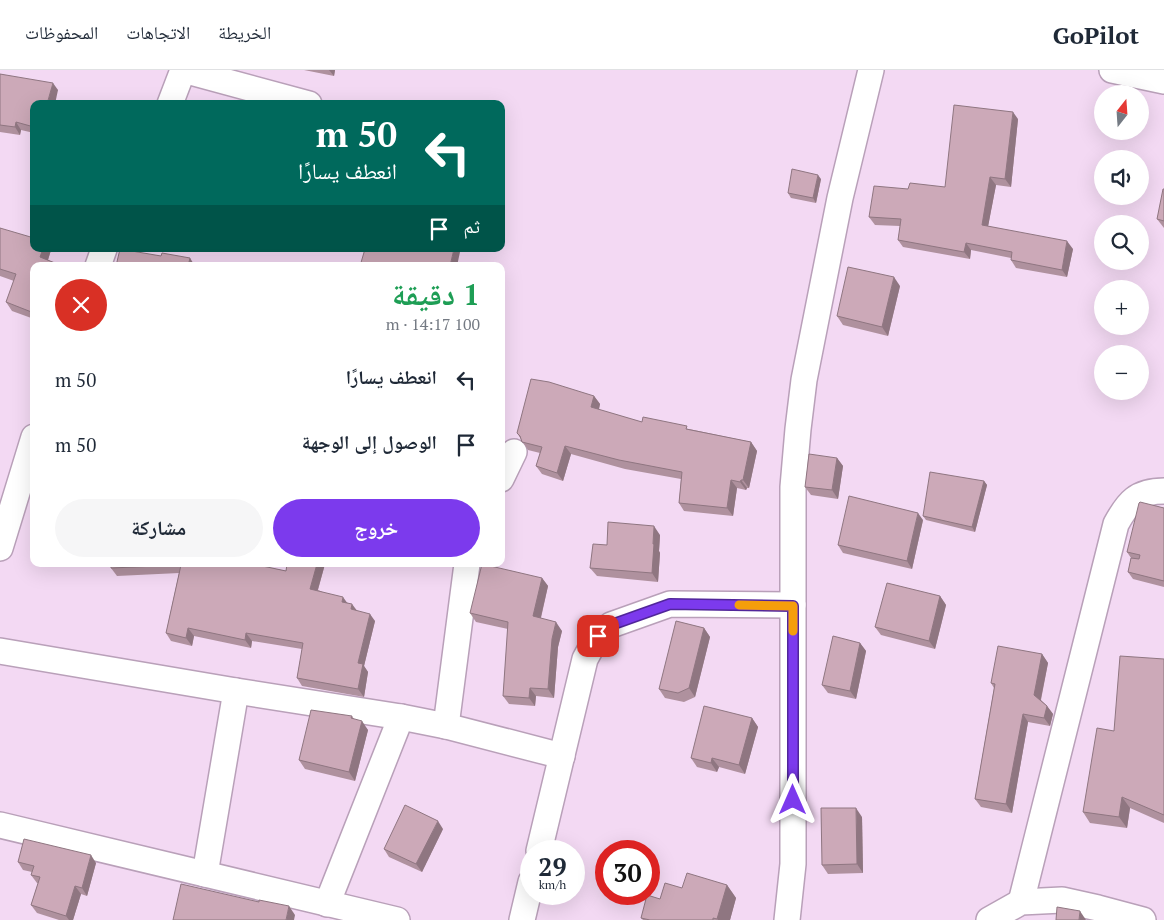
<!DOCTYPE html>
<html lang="ar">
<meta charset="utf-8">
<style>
:root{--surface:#fff;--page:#f6f6f7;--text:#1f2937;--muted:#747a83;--line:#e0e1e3;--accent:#7c3aed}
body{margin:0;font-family:"PT Serif","Noto Naskh Arabic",serif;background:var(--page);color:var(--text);direction:rtl;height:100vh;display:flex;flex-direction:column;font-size:19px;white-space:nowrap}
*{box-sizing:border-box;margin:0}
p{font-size:16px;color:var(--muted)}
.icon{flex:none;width:28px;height:28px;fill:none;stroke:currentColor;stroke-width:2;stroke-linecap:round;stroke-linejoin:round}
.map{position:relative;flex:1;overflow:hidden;direction:ltr}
.details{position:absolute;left:30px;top:192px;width:475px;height:305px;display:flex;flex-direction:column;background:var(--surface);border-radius:10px;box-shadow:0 5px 20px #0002;direction:rtl}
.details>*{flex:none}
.banner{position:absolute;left:30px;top:30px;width:475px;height:152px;border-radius:10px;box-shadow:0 5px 20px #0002;direction:rtl;background:#00695c;color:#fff;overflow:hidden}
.needle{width:32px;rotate:17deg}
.fabs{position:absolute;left:1094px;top:15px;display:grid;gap:10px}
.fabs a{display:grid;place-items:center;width:55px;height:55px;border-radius:50%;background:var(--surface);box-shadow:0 5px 20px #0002;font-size:25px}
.speed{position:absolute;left:520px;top:770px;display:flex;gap:10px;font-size:25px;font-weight:700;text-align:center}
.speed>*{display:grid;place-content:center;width:65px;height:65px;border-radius:50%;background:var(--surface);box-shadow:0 5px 20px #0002;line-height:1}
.speed small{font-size:12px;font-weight:400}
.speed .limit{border:8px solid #d22;background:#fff;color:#111}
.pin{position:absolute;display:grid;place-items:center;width:42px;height:42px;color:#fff;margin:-21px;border-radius:10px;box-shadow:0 2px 8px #0006}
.me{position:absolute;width:55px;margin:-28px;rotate:0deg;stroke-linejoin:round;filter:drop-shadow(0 0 4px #0008)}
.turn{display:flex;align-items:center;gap:18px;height:105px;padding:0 25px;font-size:22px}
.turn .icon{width:65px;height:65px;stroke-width:2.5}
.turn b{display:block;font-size:35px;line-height:42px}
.then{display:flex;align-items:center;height:48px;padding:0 25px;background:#0003;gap:10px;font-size:19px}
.round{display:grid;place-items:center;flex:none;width:52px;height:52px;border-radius:26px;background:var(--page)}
.headline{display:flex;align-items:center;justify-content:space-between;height:85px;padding:0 25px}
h1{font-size:30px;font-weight:700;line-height:38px;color:#1e9e55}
.action{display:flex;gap:10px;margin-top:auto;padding:10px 25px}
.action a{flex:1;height:58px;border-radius:30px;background:var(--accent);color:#fff;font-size:20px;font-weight:700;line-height:58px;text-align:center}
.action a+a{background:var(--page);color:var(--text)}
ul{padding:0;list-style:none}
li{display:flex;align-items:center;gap:15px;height:65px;padding:0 25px}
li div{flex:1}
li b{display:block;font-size:19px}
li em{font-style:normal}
header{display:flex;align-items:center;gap:30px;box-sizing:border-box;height:70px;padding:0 25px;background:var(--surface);border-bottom:1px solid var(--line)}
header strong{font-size:24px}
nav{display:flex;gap:28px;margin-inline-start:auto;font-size:18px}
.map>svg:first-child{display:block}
</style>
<header>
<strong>GoPilot</strong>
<nav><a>الخريطة</a><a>الاتجاهات</a><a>المحفوظات</a></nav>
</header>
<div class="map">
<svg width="1164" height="850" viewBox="0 0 1164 850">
<rect width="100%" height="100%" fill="#f3d9f3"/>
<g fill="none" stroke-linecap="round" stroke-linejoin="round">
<g stroke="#b9a0b9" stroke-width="28">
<g id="minor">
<polyline points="183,0 309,34"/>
<polyline points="1112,0 1164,11"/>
<polyline points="170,34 183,0"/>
<polyline points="98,196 104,179"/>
<polyline points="501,409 514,382"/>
<polyline points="0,478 34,367"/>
<polyline points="0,581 236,621 401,647 446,656 562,686"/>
<polyline points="446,656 467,494"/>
<polyline points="0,755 397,850"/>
<polyline points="539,781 585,589 598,565 611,555 670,534 793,535"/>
<polyline points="205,804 236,621"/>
<path d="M1021,832L1116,454C1128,432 1137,421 1164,421"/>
<polyline points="327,834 401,647"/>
<polyline points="522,850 531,812"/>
<polyline points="787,850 793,794 793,417 798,359 804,310 840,128 871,0"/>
<polyline points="989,850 1021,832 1062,830 1098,838 1143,850"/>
</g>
</g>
<use href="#minor" stroke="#fff" stroke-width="25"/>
</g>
<g fill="#af919e">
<polygon points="304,0 335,0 334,6"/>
<polygon points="0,4 58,20 34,34 34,63 21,60 20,65 0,62"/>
<polygon points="1018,49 1011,117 996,115 988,156 1073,179 1067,207 1016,198 1011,190 1011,188 971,180 970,189 903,177 898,170 900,156 875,155 869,147 908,119 945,117"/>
<polygon points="821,109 816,133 791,128 788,123"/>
<polygon points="1164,119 1164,158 1157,149"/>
<polygon points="0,158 51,180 48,190 61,196 34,196 34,249 12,241 6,232 14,211 0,206"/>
<polygon points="278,179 292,179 291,181"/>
<polygon points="900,216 888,266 843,255 837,246"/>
<polygon points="594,326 600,334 599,340 642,352 689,359 751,372 757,381 749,418 747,418 746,420 737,418 733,446 684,441 679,433 681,409 625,399 571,384 563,411 542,404 536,396 540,383 528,380 517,363"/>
<polygon points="837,388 843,396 838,429 811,425 805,417"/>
<polygon points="984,411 987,415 975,462 926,450 923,446"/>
<polygon points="1164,438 1164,517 1133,509 1128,502 1131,488 1127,482"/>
<polygon points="923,450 912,499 843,483 838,475"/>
<polygon points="660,465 659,481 660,483 658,512 597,506 590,498 607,475"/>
<polygon points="111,494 253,494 286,501 287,494 325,494 318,520 348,533 357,541 375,551 364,596 368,602 364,627 302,616 297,608 302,579 252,571 251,578 194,566 192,576 171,571 166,563 179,503 117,506 111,498"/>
<polygon points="542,508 548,516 541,548 562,561 558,577 554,628 536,626 535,636 509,634 503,626 508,559 476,552 470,543"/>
<polygon points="940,526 946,535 935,579 881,565 875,557"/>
<polygon points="704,558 710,567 695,627 684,632 665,628 659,619"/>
<polygon points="860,573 866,581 856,629 828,623 822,615"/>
<polygon points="1042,584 1048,593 1041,630 1047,636 1053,644 1050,656 1028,652 1012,743 981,737 975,729 994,618 991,613"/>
<polygon points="1164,589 1164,753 1130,738 1127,758 1090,753 1083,742 1114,661"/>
<polygon points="352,646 354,649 368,660 355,711 305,699 299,690"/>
<polygon points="752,648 758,657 745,704 719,697 717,702 697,697 691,688"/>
<polygon points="862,747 863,803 828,804 822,795"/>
<polygon points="443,759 422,802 389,787 384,779"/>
<polygon points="18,792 96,793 87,826 81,824 73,850 59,850 37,843 31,835 38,813 37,813 31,805 32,802 23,800"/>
<polygon points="727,815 736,828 730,850 643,850 641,848 660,829 682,818"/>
</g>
<g fill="#8f7681">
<polygon points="329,0 335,0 334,6"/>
<polygon points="53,13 58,20 55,34 47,34"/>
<polygon points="1013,42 1018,49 1011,117 1005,109"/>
<polygon points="16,52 21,60 20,65 15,57"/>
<polygon points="818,105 821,109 816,133 813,128"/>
<polygon points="990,107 996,115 987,162 982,155"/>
<polygon points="1067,171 1073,179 1067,207 1062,200"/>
<polygon points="966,173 971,180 970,189 964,182"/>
<polygon points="43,179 50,179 51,180 46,196 40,187"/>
<polygon points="454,179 458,179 460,182 457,196 450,196"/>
<polygon points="190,188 195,196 188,196"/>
<polygon points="894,207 900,216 888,266 882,257"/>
<polygon points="594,326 600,334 597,346 591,337"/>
<polygon points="751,372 757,381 749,418 743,410"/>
<polygon points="565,376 571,384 563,411 557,403"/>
<polygon points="837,388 843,396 838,429 832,420"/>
<polygon points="731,410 737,418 733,446 727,438"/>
<polygon points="741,410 747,418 746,420 740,412"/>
<polygon points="984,411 987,415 975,462 972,457"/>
<polygon points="918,443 923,450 912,499 907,491"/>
<polygon points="654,456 660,465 659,481 660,483 658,512 652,503"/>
<polygon points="317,494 325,494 316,526 310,519"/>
<polygon points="542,508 548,516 539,555 533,546"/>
<polygon points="940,526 946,535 935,579 929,571"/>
<polygon points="343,527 348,534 342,532"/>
<polygon points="352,534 358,542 351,539"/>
<polygon points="370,544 375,551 364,596 368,602 364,627 358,619 358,593"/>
<polygon points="556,552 562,561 558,577 554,628 548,619 552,569"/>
<polygon points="188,558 194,566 192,576 186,568"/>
<polygon points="704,558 710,567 695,627 689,618"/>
<polygon points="246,563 252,571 251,578 245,570"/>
<polygon points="860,573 866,581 856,629 850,621"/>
<polygon points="1042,584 1048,593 1040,633 1034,625"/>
<polygon points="530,618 536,626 535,636 529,628"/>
<polygon points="1047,636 1053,644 1050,656 1044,648"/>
<polygon points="1023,644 1028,652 1012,743 1006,734"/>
<polygon points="752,648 758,657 745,704 739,695"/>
<polygon points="362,651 368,660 355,711 349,702"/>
<polygon points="712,688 719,697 717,702 711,693"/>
<polygon points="1122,727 1130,738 1127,758 1119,747"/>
<polygon points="856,738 862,747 863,803 857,794"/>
<polygon points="438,751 443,759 422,802 416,794"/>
<polygon points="91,785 96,793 87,826 82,818"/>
<polygon points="727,815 736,828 730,850 718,850 717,849"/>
<polygon points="75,816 81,824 73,850 69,850 66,846"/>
<polygon points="289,836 295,845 294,850 286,850"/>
<polygon points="1080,841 1086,850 1079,850"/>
</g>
<g fill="#cca9b8" stroke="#8f7681">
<polygon points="0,4 53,13 47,34 34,34 34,57 16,52 15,57 0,55"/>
<polygon points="954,35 1013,42 1005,109 990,107 982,155 1067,171 1062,200 1011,190 1012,182 966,173 964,182 898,170 901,149 869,147 874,116 908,119 910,113 945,117"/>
<polygon points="792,99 818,105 813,128 788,123"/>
<polygon points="1163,119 1164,119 1164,151 1157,149"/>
<polygon points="0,158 34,168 34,179 43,179 40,187 60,195 60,196 34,196 34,243 6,232 16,204 0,199"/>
<polygon points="120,179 161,186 162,183 190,188 188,196 116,196"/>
<polygon points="365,179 454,179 450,196 360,196"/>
<polygon points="848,197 894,207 882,257 837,246"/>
<polygon points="531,309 549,312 594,326 591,337 642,352 643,347 687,356 686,359 751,372 743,410 741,410 740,412 731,410 727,438 679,433 682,402 619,390 565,376 557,403 536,396 542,377 522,372 520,366 517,363"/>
<polygon points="809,384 837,388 832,420 805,417"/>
<polygon points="930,402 984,411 972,457 923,446"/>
<polygon points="849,426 918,443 907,491 838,475"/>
<polygon points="1140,432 1164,438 1164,511 1128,502 1131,488 1139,489 1140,485 1127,482 1139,433"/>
<polygon points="608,452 654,456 653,474 654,474 652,503 590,498 593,474 607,475"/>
<polygon points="111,494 253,494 286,501 287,494 317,494 310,519 343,527 342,532 352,534 351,539 370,544 358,593 363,594 358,619 297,608 303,573 246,563 245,570 188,558 186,568 166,563 181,495 111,498"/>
<polygon points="482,494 542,508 533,546 556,552 552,569 548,619 530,618 529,628 503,626 508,552 470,543"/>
<polygon points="887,513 940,526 929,571 875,557"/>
<polygon points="676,551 704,558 689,618 678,623 659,619"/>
<polygon points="833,566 860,573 850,621 822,615"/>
<polygon points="998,576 1042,584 1034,625 1047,636 1044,648 1023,644 1006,734 975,729 995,614 991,613"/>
<polygon points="1120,586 1164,589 1164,745 1122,727 1119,747 1083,742 1097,658 1114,661"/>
<polygon points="704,636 752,648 739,695 712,688 711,693 691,688"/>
<polygon points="311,640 352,646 351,648 362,651 349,702 299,690"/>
<polygon points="405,735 438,751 416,794 384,779"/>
<polygon points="821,738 856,738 857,794 822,795"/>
<polygon points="24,769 91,785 82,818 75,816 66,846 31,835 40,807 31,805 34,796 18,792"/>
<polygon points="687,803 727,815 717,849 713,848 713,850 650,850 641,848 647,825 660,829 665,813 682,818"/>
<polygon points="181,814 259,832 259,830 289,836 286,850 173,850"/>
<polygon points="1057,837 1080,841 1079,850 1056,850"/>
</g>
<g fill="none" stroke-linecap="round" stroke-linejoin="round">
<g stroke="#51269a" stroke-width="12">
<polyline id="route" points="598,566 611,555 670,534 793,536 793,730"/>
</g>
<use href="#route" stroke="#7c3aed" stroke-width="9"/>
<polyline stroke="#f59e0b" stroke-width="9" points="739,535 793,536 793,561"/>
</g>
</svg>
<div class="fabs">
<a><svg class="needle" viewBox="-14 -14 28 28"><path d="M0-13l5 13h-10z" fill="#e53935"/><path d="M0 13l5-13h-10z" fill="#747a83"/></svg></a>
<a><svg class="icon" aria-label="sound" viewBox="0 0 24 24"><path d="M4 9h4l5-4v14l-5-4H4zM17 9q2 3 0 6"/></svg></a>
<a><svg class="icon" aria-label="search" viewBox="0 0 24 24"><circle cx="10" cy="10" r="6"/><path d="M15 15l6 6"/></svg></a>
<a>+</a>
<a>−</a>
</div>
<div class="speed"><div>29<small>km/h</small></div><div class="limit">30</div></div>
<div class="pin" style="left:598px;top:566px;background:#d93025"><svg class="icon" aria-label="arrive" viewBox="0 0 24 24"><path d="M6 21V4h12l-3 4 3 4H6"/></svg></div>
<svg class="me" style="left:793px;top:730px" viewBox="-20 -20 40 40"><path d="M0-17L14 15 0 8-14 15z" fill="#7c3aed" stroke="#fff" stroke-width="4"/></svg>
<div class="banner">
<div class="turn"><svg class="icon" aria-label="left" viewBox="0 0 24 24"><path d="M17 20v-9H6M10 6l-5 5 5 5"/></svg><div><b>50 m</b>انعطف يسارًا</div></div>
<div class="then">ثم<svg class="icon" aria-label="arrive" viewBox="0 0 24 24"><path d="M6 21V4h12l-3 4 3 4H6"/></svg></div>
</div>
<section class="details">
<div class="headline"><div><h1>1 دقيقة</h1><p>100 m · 14:17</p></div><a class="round" style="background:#d93025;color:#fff"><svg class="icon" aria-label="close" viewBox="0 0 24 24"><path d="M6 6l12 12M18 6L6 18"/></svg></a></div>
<ul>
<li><svg class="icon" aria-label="left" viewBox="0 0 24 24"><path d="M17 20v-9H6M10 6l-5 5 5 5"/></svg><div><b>انعطف يسارًا</b></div><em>50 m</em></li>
<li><svg class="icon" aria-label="arrive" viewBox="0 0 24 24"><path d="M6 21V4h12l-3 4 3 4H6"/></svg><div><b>الوصول إلى الوجهة</b></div><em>50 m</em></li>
</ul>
<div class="action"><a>خروج</a><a>مشاركة</a></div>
</section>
</div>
